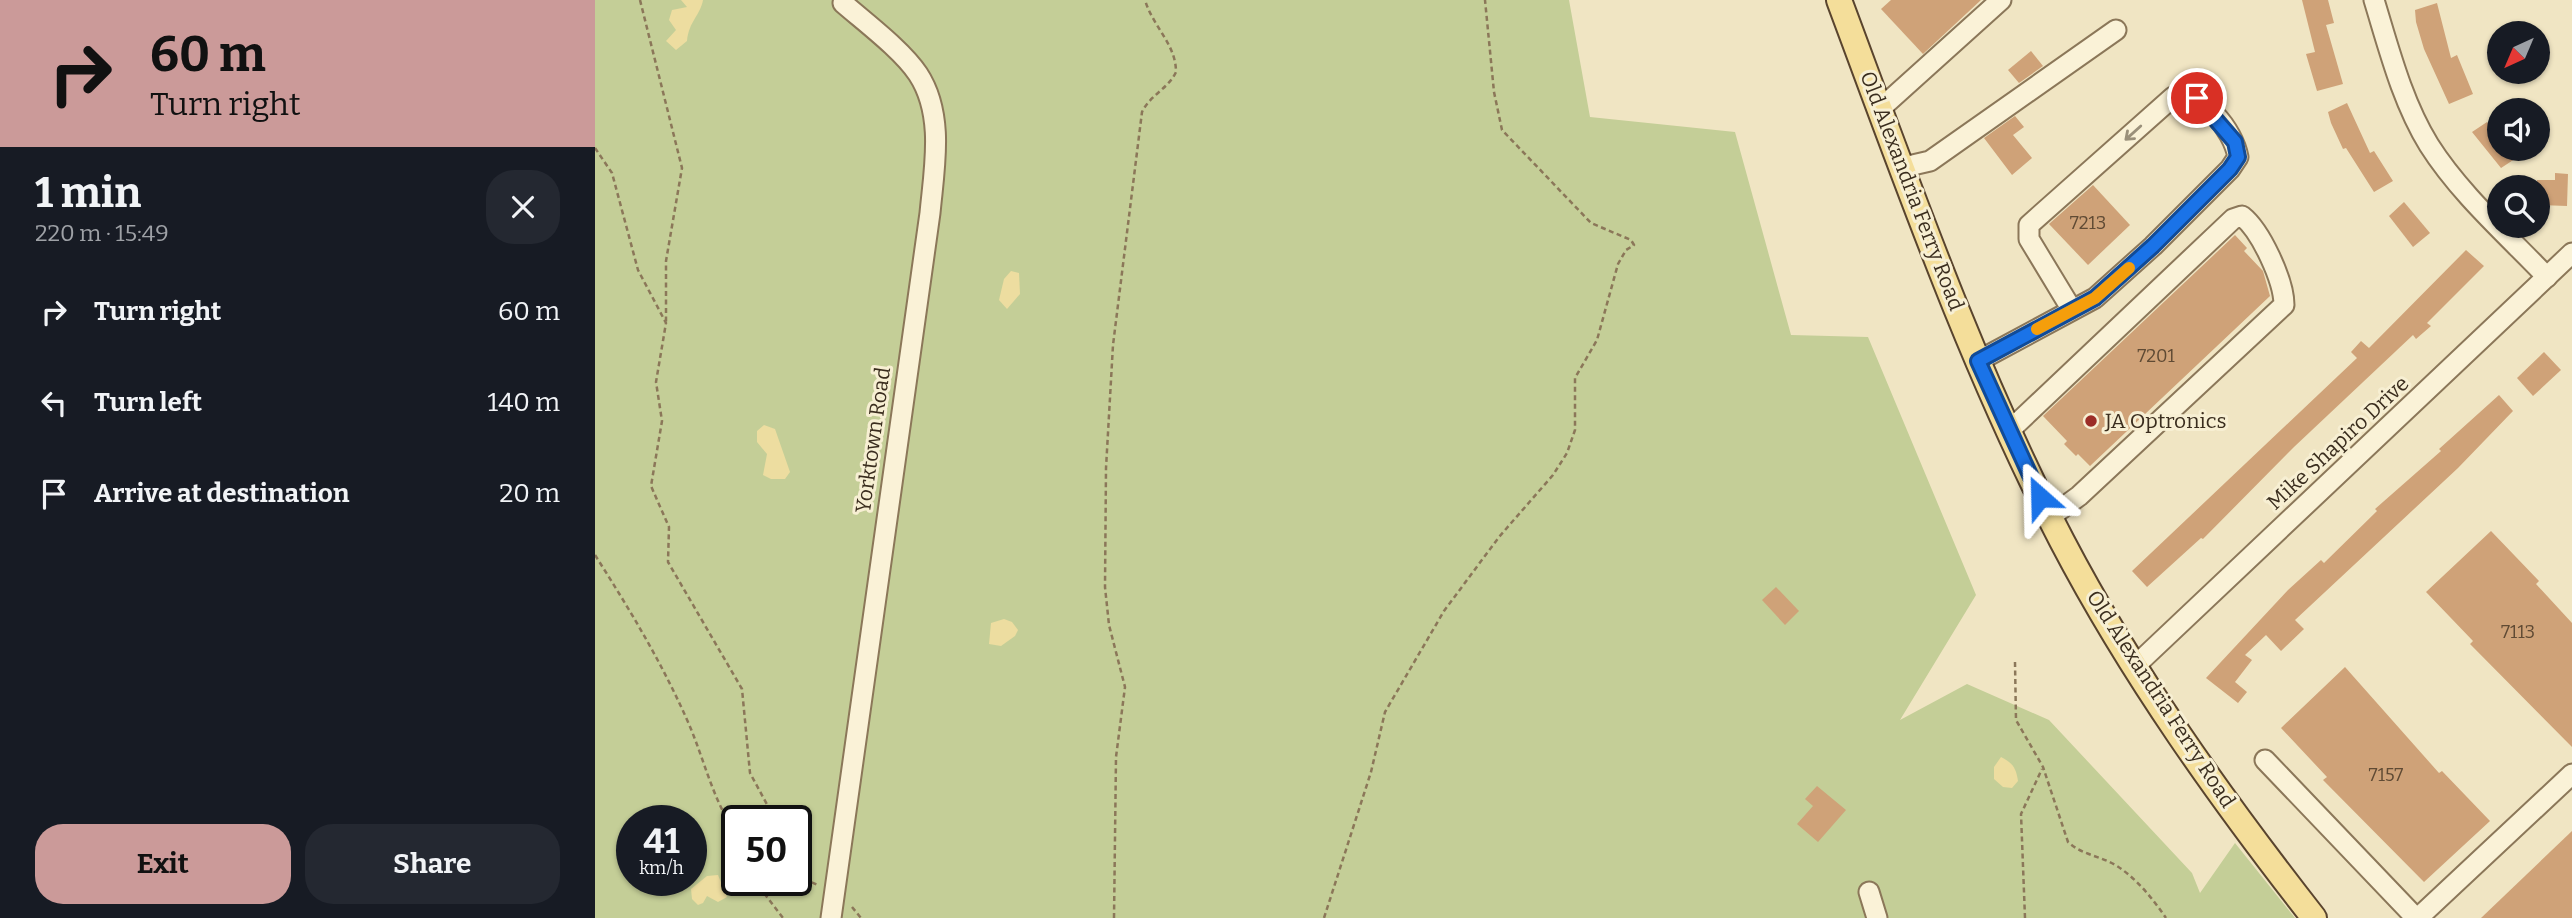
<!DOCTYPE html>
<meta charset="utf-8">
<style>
:root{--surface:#171b24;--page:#242831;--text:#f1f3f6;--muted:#9ea1a6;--accent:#cb9a99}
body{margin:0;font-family:Bitter,serif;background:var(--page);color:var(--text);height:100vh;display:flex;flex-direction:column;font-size:26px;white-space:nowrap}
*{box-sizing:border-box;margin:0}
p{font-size:23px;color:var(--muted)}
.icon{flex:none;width:38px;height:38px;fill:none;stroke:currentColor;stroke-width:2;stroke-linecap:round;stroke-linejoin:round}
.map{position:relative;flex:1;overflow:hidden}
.drawer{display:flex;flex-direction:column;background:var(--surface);width:595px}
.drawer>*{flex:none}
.banner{background:#cb9a99;color:#111;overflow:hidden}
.needle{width:46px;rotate:224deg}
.buttons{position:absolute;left:1892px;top:21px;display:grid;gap:14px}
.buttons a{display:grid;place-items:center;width:63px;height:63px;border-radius:50%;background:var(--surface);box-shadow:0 2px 5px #0004;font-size:35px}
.speed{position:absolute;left:21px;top:805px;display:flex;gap:14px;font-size:35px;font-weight:700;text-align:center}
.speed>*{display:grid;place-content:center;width:91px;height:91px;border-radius:50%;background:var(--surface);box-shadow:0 2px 5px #0004;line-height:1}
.speed small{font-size:18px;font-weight:400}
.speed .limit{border:4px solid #111;border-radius:10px;background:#fff;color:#111}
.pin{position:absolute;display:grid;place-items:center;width:60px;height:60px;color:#fff;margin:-30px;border:4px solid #fff;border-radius:50%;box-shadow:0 2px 7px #0007}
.me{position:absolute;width:77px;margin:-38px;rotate:335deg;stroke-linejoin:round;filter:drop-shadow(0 0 5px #0008)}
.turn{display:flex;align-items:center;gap:24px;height:147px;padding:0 35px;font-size:32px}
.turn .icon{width:91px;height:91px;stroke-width:2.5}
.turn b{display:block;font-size:49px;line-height:60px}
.round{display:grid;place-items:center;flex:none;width:74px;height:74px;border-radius:28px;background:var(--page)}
.summary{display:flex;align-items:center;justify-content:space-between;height:119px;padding:0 35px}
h1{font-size:42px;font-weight:700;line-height:52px}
.primary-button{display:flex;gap:14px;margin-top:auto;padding:14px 35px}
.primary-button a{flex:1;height:80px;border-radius:28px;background:var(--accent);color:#111;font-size:28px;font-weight:700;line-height:80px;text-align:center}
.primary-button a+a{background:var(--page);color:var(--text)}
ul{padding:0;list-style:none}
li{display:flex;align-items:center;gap:21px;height:91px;padding:0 35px}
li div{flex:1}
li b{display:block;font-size:26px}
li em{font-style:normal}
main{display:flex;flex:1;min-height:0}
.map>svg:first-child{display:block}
</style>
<main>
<section class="drawer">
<div class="banner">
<div class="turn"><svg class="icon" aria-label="right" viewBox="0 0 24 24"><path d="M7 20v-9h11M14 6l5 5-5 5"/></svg><div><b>60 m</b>Turn right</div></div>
</div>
<div class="summary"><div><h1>1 min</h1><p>220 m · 15:49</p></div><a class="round"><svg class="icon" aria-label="close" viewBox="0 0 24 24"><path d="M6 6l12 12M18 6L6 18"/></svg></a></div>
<ul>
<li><svg class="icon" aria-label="right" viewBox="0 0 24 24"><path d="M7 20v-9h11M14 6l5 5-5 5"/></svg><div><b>Turn right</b></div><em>60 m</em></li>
<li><svg class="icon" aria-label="left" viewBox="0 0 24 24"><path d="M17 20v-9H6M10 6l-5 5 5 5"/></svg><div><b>Turn left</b></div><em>140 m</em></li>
<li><svg class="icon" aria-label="arrive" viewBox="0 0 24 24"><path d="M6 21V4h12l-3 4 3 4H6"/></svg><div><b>Arrive at destination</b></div><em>20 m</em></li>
</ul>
<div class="primary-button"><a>Exit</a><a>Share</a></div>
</section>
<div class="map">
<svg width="1977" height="918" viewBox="0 0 1977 918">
<rect width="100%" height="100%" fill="#f0e5c3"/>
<path fill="#c4ce97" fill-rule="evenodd" d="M0,0H974L995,117L1140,132L1196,335L1273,337L1381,595L1305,720L1372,684L1454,720L1597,873L1605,893L1640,843L1700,918H0ZM37,821H96V880H37ZM142,821H201V880H142Z"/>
<g fill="#eddda0">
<path d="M86,0H108C105,16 94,21 92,41L81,50L71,41L81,30L74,20L77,10L92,7Z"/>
<polygon points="416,271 424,273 425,294 412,309 404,300 409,279"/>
<polygon points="169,425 180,429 195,472 190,479 176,479 168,475 172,454 162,442 162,431"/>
<polygon points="409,619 417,622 423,630 420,636 406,646 394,644 396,623"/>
<path d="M1406,757C1418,763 1421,768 1423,781L1417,788L1408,787L1399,779V767Z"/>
<polygon points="123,875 132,897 123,902 112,896 108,903 103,905 97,899 96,889 112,876"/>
</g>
<g fill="#cfa278">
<polygon points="1296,0 1386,0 1328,54 1286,9"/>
<polygon points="1707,0 1733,0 1739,23 1731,25 1748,84 1722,91 1711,54 1720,52"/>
<polygon points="1842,3 1856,58 1862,55 1878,94 1854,104 1829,49 1821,22 1820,10"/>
<polygon points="1436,51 1448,66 1424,83 1413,70"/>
<polygon points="1752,103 1775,153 1779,151 1798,181 1779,192 1751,148 1748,149 1736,123 1733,112"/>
<polygon points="1420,116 1429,127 1418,135 1437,158 1417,175 1389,138"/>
<polygon points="1892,122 1897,130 1904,125 1904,149 1935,149 1906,168 1877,132"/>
<polygon points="1960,173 1973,174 1972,206 1942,205 1942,180 1960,180"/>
<polygon points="1498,185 1535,225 1493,265 1454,224"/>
<polygon points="1809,202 1835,233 1818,247 1794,216"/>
<polygon points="1640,235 1652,248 1649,251 1668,271 1675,296 1495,466 1483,454 1481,456 1469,444 1472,441 1448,416"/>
<polygon points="1871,250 1889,266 1832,323 1836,326 1821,339 1818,335 1699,447 1608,539 1606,538 1552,587 1537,571 1762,358 1756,352 1766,341 1774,348"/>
<polygon points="1949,352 1966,370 1938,396 1922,378"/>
<polygon points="1904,395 1918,411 1863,468 1700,620 1709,629 1686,651 1671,635 1650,655 1657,660 1640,682 1652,692 1643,703 1611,678 1693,590 1726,560 1729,563 1782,511 1780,509 1846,451 1844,449"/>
<polygon points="1896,531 1944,581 1941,584 1977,623 1977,747 1875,644 1878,641 1831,592"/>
<polygon points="1181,587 1204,611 1190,625 1167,600"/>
<polygon points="1750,667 1844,773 1847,771 1895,821 1829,882 1728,780 1732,777 1686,728"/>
<polygon points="1222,786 1251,810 1223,842 1202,824 1218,806 1210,799"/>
<polygon points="1977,831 1977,918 1886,918"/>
</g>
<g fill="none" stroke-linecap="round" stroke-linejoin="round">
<g stroke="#8b7759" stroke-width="23">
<g id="minor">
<path d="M1779,0C1794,49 1807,101 1834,145C1865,194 1912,235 1952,277"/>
<polyline points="1285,109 1406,0"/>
<polyline points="1309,167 1335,161 1521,30"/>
<path d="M1383,361L1500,298L1558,246L1635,169L1643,157C1638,130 1608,91 1578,97L1434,225V239L1477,310"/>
<path d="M1414,431L1638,219L1647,216C1666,231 1689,281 1689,305L1484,496L1455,517"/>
<polyline points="1540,666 1977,253"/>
<polyline points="1670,760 1821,918"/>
<polyline points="1274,892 1282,918"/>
<path d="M236,918L335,213C339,169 350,115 323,74C307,50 271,23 248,3"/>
<polyline points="1823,918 1977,774"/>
</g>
</g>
<g stroke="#59442e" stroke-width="28">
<path id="major" d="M1244,0C1312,182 1377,368 1467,541C1537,675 1626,799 1719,918"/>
</g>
<g stroke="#8b7759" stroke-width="2.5" stroke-dasharray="5 3.5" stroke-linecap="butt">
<polyline points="45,0 87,168 71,261 71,322"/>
<polyline points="0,148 17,173 43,270 71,323 61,382 67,421 56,486 74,527 73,562 147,689 155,773 181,821"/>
<path d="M0,555C35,610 67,663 93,722C110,761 117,799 142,835"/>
<path d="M1420,662L1421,720L1448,767L1473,842C1487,855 1506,856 1522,866C1542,879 1558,899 1571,918"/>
<polyline points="201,876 223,885"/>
<polyline points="159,880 188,918"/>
<polyline points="257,907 266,918"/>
<path d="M519,918L521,757L530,687L514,625L510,587L511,468L518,345L547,112C555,95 573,89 581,72C581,44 558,27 550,0"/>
<polyline points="729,918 776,772 790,712 849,611 904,537 958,475 972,453 980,430 980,378 1002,340 1023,264 1031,250 1039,245 1036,240 996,223 907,130 899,92 890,0"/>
<polyline points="1430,918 1426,814 1447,769"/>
</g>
<use href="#minor" stroke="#faf2d7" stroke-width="19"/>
<use href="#major" stroke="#f4de9a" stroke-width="24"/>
</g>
<defs><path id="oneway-shaft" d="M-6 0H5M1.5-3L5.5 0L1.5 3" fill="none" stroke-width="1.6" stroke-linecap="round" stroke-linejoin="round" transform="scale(1.75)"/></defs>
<use stroke="#9a907a" href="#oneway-shaft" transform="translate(1538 133) rotate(138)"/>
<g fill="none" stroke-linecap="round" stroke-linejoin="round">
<g stroke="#114b97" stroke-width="18">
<polyline id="route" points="1445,497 1383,361 1500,298 1558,246 1635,169 1643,157 1640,142 1602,98"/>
</g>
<use href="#route" stroke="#1a73e8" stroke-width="12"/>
<polyline stroke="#f59e0b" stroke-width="12" points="1442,329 1500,298 1534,268"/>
</g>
<circle fill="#9c2d27" stroke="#f7efd3" stroke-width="2.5" cx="1496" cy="421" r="7"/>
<g text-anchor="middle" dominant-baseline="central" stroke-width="6" stroke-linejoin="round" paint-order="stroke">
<g font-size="18" fill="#5f4a34">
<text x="1493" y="223">7213</text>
<text x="1561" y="356">7201</text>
<text x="1923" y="632">7113</text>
<text x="1791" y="775">7157</text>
</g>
<g font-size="21" fill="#3a2d1e" stroke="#f7efd3">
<text transform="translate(1317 191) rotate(69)">Old Alexandria Ferry Road</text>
<text transform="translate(278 440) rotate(-82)">Yorktown Road</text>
<text transform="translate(1743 443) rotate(-43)">Mike Shapiro Drive</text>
<text transform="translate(1566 699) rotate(57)">Old Alexandria Ferry Road</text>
</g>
<g font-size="21" fill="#3a2d1e" stroke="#f7efd3" text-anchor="start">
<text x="1510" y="421">JA Optronics</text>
</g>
</g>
</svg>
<div class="buttons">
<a><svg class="needle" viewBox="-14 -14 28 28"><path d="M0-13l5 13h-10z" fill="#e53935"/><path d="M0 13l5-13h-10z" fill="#9ea1a6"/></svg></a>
<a><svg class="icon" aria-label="sound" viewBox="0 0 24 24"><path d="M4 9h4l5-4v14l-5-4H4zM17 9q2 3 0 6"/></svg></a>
<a><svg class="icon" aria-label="search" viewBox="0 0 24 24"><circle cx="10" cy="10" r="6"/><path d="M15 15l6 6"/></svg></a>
</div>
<div class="speed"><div>41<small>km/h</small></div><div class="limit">50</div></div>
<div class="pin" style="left:1602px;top:98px;background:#d93025"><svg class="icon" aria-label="arrive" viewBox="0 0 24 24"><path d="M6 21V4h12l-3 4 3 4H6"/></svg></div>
<svg class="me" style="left:1445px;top:497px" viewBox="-20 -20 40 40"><path d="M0-17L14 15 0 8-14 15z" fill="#1a73e8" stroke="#fff" stroke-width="4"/></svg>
</div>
</main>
